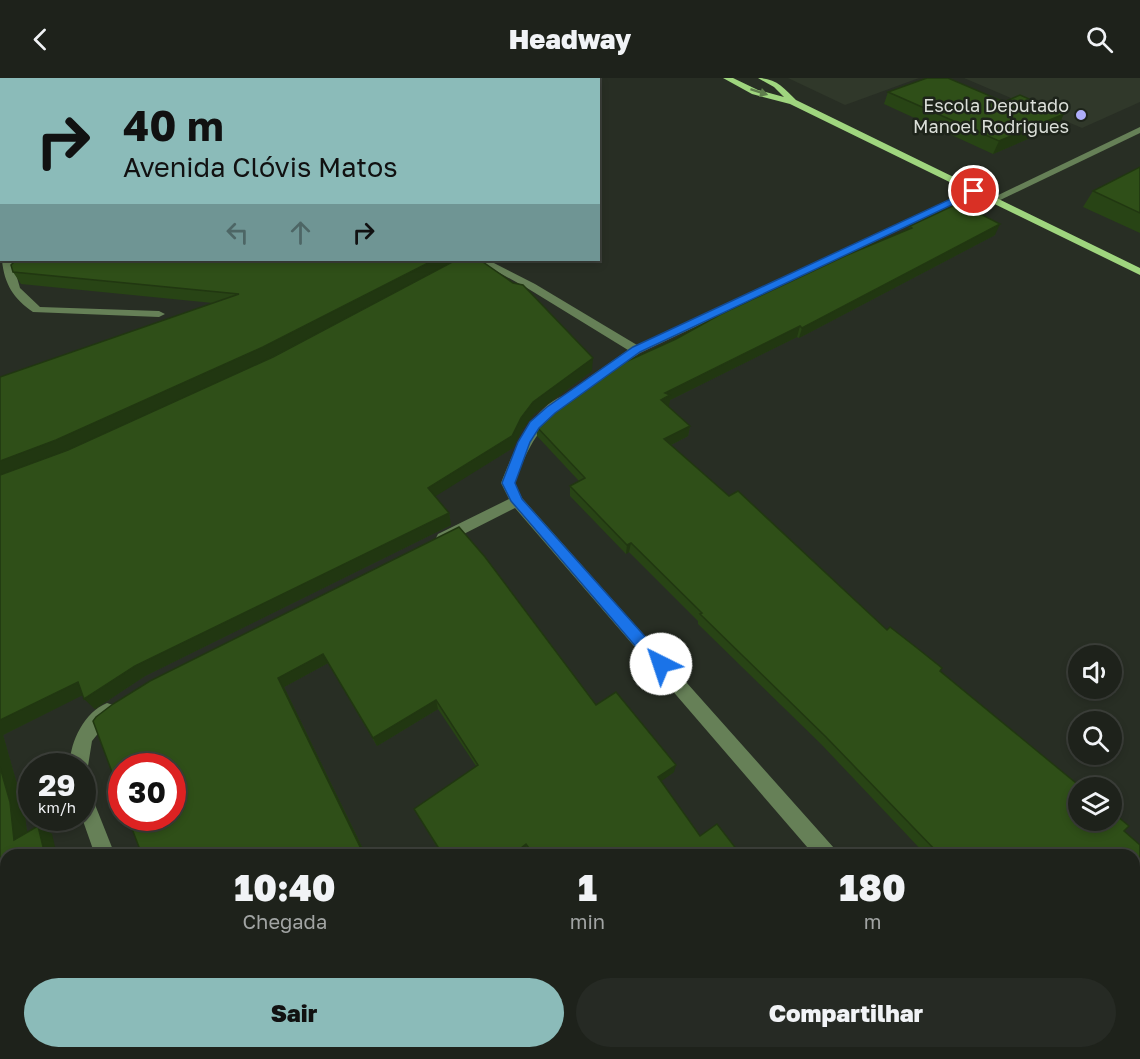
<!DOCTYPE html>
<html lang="pt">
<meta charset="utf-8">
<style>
:root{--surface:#1e221b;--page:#262a24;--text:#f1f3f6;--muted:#a1a4a3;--line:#3c3f3a;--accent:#8bbbb9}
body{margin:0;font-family:"Golos Text",sans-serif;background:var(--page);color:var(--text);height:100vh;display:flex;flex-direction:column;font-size:22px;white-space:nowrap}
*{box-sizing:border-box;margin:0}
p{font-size:20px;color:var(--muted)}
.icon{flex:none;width:33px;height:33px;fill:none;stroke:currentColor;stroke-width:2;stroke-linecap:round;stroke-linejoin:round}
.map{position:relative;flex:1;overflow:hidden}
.panel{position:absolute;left:0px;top:771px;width:1140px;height:210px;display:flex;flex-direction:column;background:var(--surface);border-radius:18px 18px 0 0;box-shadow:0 3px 9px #0003,0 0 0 2px var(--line)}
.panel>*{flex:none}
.guide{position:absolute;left:0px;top:0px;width:600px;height:183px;box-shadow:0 3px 9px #0003,0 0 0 2px var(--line);background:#8bbbb9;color:#111;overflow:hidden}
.controls{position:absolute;left:1068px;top:567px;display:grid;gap:12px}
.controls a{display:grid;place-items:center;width:54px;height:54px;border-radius:50%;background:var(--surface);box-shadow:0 3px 9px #0003,0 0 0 2px var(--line);font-size:30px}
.speed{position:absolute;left:18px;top:675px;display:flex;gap:12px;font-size:30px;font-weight:700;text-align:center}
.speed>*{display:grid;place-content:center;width:78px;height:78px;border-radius:50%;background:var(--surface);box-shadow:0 3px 9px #0003,0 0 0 2px var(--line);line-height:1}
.speed small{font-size:15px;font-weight:400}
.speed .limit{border:9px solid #d22;background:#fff;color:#111}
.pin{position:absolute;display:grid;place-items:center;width:51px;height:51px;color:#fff;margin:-26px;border:3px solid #fff;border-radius:50%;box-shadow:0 2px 6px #0007}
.me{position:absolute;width:66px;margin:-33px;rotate:319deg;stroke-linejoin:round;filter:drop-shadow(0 0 4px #0008)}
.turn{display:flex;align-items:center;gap:21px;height:126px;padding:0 24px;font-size:27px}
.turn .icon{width:78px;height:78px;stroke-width:2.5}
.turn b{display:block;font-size:42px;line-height:51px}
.lanes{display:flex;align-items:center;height:57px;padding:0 24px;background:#0003;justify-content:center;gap:30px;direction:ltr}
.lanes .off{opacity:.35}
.eta{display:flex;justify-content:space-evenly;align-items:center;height:102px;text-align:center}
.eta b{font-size:36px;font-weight:800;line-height:42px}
.action{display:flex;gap:12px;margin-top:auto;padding:12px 24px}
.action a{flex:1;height:69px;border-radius:36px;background:var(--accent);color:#111;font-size:24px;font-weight:800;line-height:69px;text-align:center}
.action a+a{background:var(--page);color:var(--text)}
header{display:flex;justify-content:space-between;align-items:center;height:78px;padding:0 24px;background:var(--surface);font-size:27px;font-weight:800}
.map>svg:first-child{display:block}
</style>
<header><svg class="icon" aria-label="back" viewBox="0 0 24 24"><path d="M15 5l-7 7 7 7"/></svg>Headway<svg class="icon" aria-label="search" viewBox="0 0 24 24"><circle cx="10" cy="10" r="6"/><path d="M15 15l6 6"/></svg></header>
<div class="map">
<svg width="1140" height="981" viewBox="0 0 1140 981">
<rect width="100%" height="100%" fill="#282e24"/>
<g fill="#30382a">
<polygon points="788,0 919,0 845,27"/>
<polygon points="964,0 1140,0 1140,24 1082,50"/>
</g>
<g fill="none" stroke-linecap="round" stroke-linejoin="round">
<g fill="#668057" fill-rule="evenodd">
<polygon points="524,0 535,0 522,2"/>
<polygon points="1140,49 1140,55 996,124 988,122"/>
<polygon points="974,110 977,111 977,115 640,275 592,307 588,306 588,300 628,272 527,210 476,182 488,182 535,206 637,267"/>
<rect x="0" y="153" width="2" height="10"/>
<path d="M2,182H12L20,210L40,229L159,233L165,236L159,239L33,234C14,221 4,206 2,182Z"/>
<path d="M568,316L574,320L572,323C540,347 528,367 515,405L522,420L834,770L837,777H814L515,430L448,464H438L436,460L438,456L509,421L501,405C513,374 533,326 568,316Z"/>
<path d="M107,625L113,627L116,633L92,663L88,688L82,695V688H70C69,666 84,634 107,625Z"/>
<polygon points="82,706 88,709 115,777 95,777 82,740"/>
<polygon points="161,975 183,975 185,981 163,981"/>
<polygon points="995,975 1021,975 1023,981 997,981"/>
</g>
<path fill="#9fd57e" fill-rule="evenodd" d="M723,0H733L758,12L784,19L774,9L758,0C776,0 784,10 796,22L1140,190V197L790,26L752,16Z"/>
</g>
<g fill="#284415">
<polygon points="292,0 437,0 431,2 293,2"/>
<polygon points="888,14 1004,24 1058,48 993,76 884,26"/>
<polygon points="1140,89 1140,155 1083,129 1093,113"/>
<polygon points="910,148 995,157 799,260 797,259 670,322 668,328 690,348 688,358 671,367 729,418 887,552 940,593 1140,767 1140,967 1135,966 1134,777 926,777 821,666 698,546 698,543 629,474 626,476 570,418 570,408 579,403 537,358 536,348 676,261 908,152"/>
<polygon points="449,182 450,185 592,293 534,336 522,352 513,370 435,418 449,435 451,447 145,598 95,631 82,617 3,657 24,731 27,755 38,748 52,756 6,975 113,975 115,981 0,981 0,299 213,225 21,206 13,194"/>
<polygon points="459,449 596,627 674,694 661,703 700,758 741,777 531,777 527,772 520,777 442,777 414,731 476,688 438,631 377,668 328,585 284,609 366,777 142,777 172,688"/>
<polygon points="804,975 902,975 907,981 798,981"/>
<polygon points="1059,975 1130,975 1126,981 1065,981"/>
</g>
<g fill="#213711">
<polygon points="332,0 437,0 431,2 326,2"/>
<polygon points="1064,36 1058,48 993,76 999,63"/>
<polygon points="1000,146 995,157 799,260 802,250"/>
<polygon points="434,182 449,182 450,186 268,281 65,374 0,399 0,383"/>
<polygon points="800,248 797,259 670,322 669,328 660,333 661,322 665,315"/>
<polygon points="593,280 592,293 534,336 522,352 513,370 431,421 428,410 521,340 533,324"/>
<polygon points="690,348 688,358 663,371 664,361"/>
<polygon points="449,435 451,447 145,598 95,631 84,621 135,588"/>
<polygon points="631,465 629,474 626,476 627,467"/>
<polygon points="323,576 328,585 284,609 366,777 364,777 278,600"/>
<polygon points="78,604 89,614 3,657 24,731 29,769 14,762 0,689 0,642"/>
<polygon points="436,622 438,631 377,668 373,660"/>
<polygon points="676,687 674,694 656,707 658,699"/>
<polygon points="38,748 52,756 57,777 45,777"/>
<polygon points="526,766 527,772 520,777 512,777"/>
<polygon points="99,975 113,975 115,981 101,981"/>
<polygon points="373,975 378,975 381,981 376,981"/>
</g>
<g fill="#2f4f18" stroke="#213711" stroke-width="1.5">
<polygon points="313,0 332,0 326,2 315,2"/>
<polygon points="927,0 948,0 1004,24 1020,17 1064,36 999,63 888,14"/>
<polygon points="1140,89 1140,135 1093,113"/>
<polygon points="959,125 1000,146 802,250 800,248 665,315 670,317 661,322 690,348 664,361 729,418 738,413 887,552 890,549 917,570 942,590 940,593 1082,710 1078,710 1078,742 1112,742 1112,734 1129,748 1124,753 1140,767 1140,961 1138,960 1134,967 1134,777 940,777 826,659 700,536 702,535 631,465 627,467 570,408 585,400 536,348 556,326 603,294 676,261 721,236 847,177 912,150 910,148"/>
<polygon points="16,182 434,182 263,269 56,362 0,383 0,299 239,216 13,194 11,187"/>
<polygon points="456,182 461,182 466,184 471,182 480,182 513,205 523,207 593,280 533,324 521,340 512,358 428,410 449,435 135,588 84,621 78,604 0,642 0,397 68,372 273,279"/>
<polygon points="459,449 485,479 596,627 616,614 676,687 658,699 700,758 717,746 741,777 534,777 526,766 512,777 443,777 414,731 478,687 436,622 373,660 323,576 278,600 364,777 142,777 128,740 172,740 172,688 122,688 122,721 93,643 96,639 113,626 150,603"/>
<polygon points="0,689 10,724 14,762 38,748 45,777 6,777 6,975 99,975 101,981 0,981"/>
<polygon points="239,975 373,975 376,981 241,981"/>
<polygon points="486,975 763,975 767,981 479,981"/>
<polygon points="810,975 902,975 907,981 803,981"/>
<polygon points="1074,975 1130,975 1126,981 1080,981"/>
</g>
<defs><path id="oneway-solid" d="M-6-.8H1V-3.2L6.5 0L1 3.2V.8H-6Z" transform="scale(1.5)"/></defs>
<use fill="#5e7c4c" href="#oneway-solid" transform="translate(759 14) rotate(18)"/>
<polygon fill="#1a73e8" stroke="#114b97" stroke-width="1.5" points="974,110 978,113 977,115 640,274 555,335 539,350 530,364 515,405 522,421 666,582 668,586 666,591 661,593 655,591 511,423 502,405 518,364 530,344 547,329 633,269"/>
<circle fill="#afaefa" stroke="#1e241b" stroke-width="2" cx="1081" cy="37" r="6"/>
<g text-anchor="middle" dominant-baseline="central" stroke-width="5" stroke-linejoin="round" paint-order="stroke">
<g font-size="18" fill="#dbdfd9" stroke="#1e241b" text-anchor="end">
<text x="1069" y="27">Escola Deputado<tspan x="1069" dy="21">Manoel Rodrigues</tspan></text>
</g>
</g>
</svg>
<div class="controls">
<a><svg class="icon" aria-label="sound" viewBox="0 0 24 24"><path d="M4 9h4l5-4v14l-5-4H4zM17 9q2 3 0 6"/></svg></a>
<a><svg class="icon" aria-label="search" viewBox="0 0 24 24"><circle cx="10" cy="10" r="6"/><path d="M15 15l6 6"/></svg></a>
<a><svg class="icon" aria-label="layers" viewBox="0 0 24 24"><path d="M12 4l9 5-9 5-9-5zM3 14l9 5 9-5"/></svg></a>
</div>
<div class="speed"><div>29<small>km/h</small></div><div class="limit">30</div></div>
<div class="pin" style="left:974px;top:113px;background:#d93025"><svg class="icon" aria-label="arrive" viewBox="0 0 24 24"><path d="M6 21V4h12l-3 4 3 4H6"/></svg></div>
<svg class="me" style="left:661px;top:586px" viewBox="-20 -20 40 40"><circle r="19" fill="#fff"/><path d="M0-13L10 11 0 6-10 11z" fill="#1a73e8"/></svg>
<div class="guide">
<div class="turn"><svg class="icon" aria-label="right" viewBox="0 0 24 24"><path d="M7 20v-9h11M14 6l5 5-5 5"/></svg><div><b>40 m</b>Avenida Clóvis Matos</div></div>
<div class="lanes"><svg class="icon off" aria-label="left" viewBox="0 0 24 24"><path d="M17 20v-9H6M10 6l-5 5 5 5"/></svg><svg class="icon off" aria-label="ahead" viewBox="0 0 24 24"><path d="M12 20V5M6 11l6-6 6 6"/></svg><svg class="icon" aria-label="right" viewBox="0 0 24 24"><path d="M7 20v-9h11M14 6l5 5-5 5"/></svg></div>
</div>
<section class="panel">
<div class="eta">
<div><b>10:40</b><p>Chegada</p></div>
<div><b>1</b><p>min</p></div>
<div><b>180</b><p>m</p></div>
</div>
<div class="action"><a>Sair</a><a>Compartilhar</a></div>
</section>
</div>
